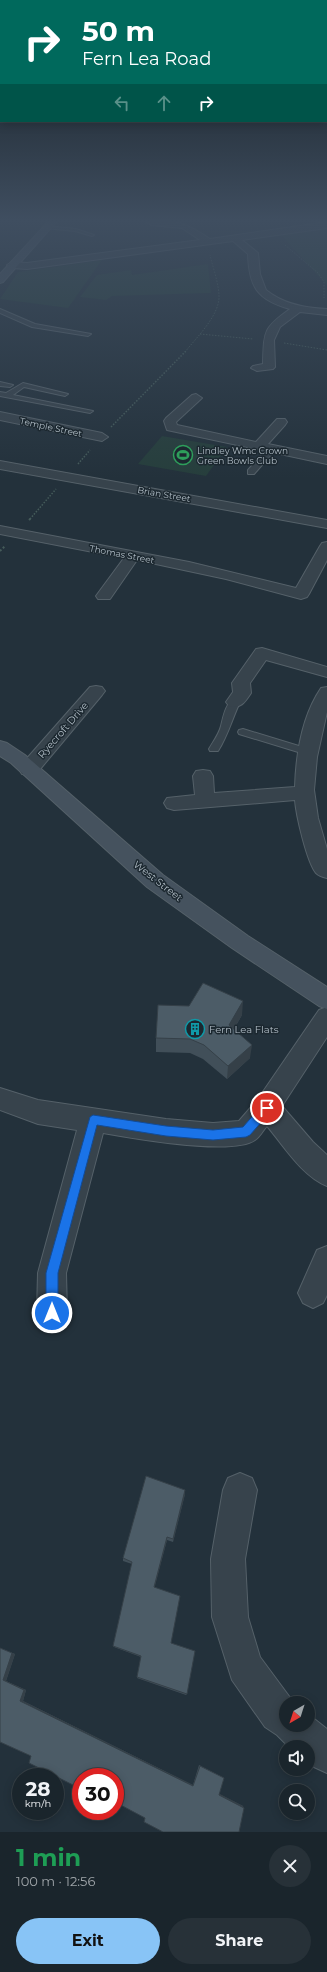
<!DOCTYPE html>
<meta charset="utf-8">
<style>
:root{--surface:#1a252c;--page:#273138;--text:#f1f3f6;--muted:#9fa5a9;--line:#384248;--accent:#88c4f6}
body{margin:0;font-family:Montserrat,sans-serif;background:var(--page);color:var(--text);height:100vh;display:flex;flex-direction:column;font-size:15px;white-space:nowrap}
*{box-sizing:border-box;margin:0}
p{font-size:13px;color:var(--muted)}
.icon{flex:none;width:22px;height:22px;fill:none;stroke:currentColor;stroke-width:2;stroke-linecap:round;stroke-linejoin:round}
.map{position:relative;height:1832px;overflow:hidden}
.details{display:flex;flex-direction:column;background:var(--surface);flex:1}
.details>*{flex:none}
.banner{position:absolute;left:0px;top:0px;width:327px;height:122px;box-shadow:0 2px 10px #0003,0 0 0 1px var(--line);background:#00695c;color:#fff;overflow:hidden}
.needle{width:26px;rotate:219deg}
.buttons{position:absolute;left:279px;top:1696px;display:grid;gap:8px}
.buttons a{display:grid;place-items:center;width:36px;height:36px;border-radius:50%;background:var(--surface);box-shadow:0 2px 10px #0003,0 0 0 1px var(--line);font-size:20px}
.speed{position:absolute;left:12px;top:1768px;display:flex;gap:8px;font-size:20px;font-weight:700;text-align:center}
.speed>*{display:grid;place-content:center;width:52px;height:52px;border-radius:50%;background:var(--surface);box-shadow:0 2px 10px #0003,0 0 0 1px var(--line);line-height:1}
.speed small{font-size:10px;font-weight:400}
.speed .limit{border:6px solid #d22;background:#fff;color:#111}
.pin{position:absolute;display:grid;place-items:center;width:34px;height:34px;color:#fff;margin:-17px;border:2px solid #fff;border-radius:50%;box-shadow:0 1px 4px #0007}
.me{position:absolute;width:44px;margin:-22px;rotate:0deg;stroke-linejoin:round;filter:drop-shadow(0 0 3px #0008)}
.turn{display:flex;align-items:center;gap:14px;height:84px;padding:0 16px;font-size:18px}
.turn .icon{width:52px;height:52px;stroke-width:2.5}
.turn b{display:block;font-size:28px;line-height:34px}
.lanes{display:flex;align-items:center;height:38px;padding:0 16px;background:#0003;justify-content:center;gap:20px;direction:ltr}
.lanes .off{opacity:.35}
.round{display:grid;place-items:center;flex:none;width:42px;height:42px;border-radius:21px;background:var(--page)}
.head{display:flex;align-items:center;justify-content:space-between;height:68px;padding:0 16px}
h1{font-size:24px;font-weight:700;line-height:30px;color:#1e9e55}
.cta{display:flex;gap:8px;margin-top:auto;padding:8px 16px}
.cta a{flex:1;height:46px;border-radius:24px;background:var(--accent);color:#111;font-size:16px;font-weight:700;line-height:46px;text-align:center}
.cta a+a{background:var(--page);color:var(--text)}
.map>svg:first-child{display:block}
</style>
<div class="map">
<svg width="327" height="1832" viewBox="0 0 327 1832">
<rect width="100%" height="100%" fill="#23313b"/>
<g fill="#263e3c">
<polygon points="327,226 327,285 279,233"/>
<polygon points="102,260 68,308 0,299 18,272"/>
<polygon points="208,264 211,293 112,296 106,300 80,297 97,275 131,270 132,275"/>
<polygon points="162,436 227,447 206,476 138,464"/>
</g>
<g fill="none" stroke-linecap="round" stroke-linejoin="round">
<g stroke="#556169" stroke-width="2">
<g id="lane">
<polygon points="47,226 76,229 94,235 92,236 75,231 45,228"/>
<polygon points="0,309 35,324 91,334 88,336 32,327 0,313"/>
<polygon points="0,382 13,385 10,387 0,386"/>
<polygon points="23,383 68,394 65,396 24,387 13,395 93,411 90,413 0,396 0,392 6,393"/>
<polygon points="270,446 277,448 254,474 248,474 248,470"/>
<path d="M235,699L240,702C232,719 228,735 218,751H210L209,749C213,742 219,734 221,726C223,718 226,701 235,699Z"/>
<polygon points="243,729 312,750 313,752 308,755 239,734 238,732 239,730"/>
</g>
</g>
<g stroke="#556169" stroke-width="2">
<g id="street">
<path d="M147,222C176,219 186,223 210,239L327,222V228L242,240L258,253L260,274L266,290C283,304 305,308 327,309V315L300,312L280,327L274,340L275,367L273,369L257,371L251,368L253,366L263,364C264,331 263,328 290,309C258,300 249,288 248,254L233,241L27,269L12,268L7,265L12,262L27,263L200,240L182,228L151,225Z"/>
<polygon points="196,394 202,398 176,422 177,425 256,442 277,419 285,419 287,422 285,425 268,444 327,456 327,464 167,430 164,421 166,418 192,395"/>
<polygon points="0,412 102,433 108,437 102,441 0,420"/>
<polygon points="0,461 327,520 327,528 0,469"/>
<polygon points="0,526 189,562 296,588 320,546 322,543 327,542 327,560 309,594 307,597 301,599 226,579 137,560 110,599 98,599 96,596 124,558 0,534"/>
<path d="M262,648L327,667V677L266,660L250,683L251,693C245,702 241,709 229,706L226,702L233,692L232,683L256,649Z"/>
<polygon points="96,686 102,687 105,691 102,695 36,774 29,775 22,774 19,769 22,764 90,687"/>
<path d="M327,687V712L317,757L314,790L318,818L327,849V878C323,877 319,876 316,873C307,862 296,815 295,800L174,810L167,808L164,803L167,798L195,795L193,776L196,771L203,770L210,771L213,776L214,793L295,787C296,754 302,716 321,688Z"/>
<path d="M327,1007V1037L282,1106L313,1142L327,1155V1186C302,1176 284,1146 267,1126C263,1130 260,1137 255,1140C233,1156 131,1138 103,1133L66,1273L67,1313L62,1323L52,1328L42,1323L37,1313L38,1273L77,1130L38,1124L0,1110V1088L38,1100L166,1119L213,1123L239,1121L258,1099L319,1010Z"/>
<polygon points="327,1246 327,1295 323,1303 313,1308 303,1303 298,1293 317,1250"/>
<polygon points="240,1473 252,1478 257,1490 245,1559 248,1617 260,1657 294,1703 286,1703 286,1725 308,1725 308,1714 327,1729 327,1773 314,1767 308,1763 308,1747 289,1747 277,1735 265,1727 232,1680 212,1617 211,1559 223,1490 228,1478"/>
</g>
</g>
<g stroke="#556169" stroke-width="2">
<g id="secondary">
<polygon points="48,222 56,222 3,282 0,283 0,274"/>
<polygon points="0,741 7,743 25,755 163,875 248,936 327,987 327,1009 319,1006 232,948 147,887 11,763 0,756"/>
</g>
</g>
<g stroke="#455b5a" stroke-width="1" stroke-dasharray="1.5 1.5" stroke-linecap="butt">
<polyline points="285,245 318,273 324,282 324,298"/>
<polyline points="200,334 253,339"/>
<polyline points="284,343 327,350"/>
<path d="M185,352C196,338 219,316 219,297C219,284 213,268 210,255"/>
</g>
<g stroke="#455b5a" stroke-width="1.5" stroke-dasharray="1.5 1.5" stroke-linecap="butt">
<polyline points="111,427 186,351"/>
<polyline points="78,464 90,450"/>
<polyline points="30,519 56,489"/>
</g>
<g stroke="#455b5a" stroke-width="2" stroke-dasharray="2 2" stroke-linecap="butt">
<polyline points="29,520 31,518"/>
<polyline points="0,551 5,546"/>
</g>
<use href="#lane" fill="#37434c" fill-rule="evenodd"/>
<use href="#street" fill="#37434c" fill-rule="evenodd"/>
<use href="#secondary" fill="#45525e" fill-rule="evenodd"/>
</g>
<g fill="#414f59">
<polygon points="242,1015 234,1029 250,1058 227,1079 203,1059 190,1053 156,1052 156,1038"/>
<polygon points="185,1494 173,1542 167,1540 154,1588 187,1694 186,1695 137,1678 137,1677 141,1657 114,1647 113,1646 132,1564 123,1561 123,1558"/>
<polygon points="0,1648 15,1654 6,1681 26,1690 23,1701 193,1785 199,1765 222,1777 224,1778 219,1794 243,1806 145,1817 31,1756 0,1742"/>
</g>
<g fill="#354048">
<polygon points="243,1001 242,1015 228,1039 229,1025"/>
<polygon points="252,1045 250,1058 227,1079 228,1066"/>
<polygon points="185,1490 185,1494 173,1542 173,1539"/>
<polygon points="167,1537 167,1540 154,1590 154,1587"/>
<polygon points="12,1653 15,1654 6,1681 26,1690 23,1701 193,1785 193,1786 20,1701 3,1680"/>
<polygon points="218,1793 243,1806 244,1808 219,1795"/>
</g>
<g fill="#4c5c67" stroke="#354048">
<polygon points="203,983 243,1001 229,1025 252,1045 228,1066 204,1045 190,1039 156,1038 158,1005 189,1006"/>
<polygon points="146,1476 185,1490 173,1539 167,1537 154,1587 180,1596 171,1643 195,1651 187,1694 137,1677 141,1656 113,1646 132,1562 123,1558"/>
<polygon points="0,1648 12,1653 3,1680 24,1690 20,1701 193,1786 200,1766 224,1778 219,1795 244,1808 239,1832 163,1832 144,1822 145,1818 115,1802 115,1777 81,1777 81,1789 29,1763 31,1756 0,1742"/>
</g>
<linearGradient id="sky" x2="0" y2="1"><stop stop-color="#131b20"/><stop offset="0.46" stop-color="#3f4e60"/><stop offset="1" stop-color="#3f4e60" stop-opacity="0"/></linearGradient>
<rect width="327" height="478" fill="url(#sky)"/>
<polygon fill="#1a73e8" stroke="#114b97" points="267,1103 271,1104 272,1108 271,1111 250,1135 246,1137 213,1140 166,1136 97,1125 58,1273 58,1313 56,1318 52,1319 47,1318 46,1313 46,1273 90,1117 93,1115 166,1126 213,1130 243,1127 263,1104"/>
<defs>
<g id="stadium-ring" transform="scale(1)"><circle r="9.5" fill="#1c2830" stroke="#2e9e5b" stroke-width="1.5"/><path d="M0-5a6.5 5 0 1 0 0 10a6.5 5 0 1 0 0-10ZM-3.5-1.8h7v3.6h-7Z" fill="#2e9e5b"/></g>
<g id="building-ring" transform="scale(1)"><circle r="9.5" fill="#1c2830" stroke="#0f9aa8" stroke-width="1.5"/><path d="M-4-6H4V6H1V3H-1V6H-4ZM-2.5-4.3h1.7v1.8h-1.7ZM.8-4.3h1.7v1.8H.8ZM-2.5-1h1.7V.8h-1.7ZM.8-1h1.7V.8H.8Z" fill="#0f9aa8"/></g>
</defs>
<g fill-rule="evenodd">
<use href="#stadium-ring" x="183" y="455"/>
<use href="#building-ring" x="195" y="1029"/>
</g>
<g text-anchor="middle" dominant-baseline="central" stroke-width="3" stroke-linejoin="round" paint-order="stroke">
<g font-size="9" fill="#b2bec7" stroke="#1c2830">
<text transform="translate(51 427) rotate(12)">Temple Street</text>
<text transform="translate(164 494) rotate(10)">Brian Street</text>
<text transform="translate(122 554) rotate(11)">Thomas Street</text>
</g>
<g font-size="9" fill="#b2bec7" stroke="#1c2830" text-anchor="start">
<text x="197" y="450">Lindley Wmc Crown<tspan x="197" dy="10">Green Bowls Club</tspan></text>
</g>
<g font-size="10" fill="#b2bec7" stroke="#1c2830">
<text transform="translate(63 730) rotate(-49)">Ryecroft Drive</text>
<text transform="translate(158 881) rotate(38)">West Street</text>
</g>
<g font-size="10" fill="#b2bec7" stroke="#1c2830" text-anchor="start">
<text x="209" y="1029">Fern Lea Flats</text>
</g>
</g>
</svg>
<div class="buttons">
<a><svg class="needle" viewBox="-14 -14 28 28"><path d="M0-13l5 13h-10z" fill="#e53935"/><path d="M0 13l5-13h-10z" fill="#9fa5a9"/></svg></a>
<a><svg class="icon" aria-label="sound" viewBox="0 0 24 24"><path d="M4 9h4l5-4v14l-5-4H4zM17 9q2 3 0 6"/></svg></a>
<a><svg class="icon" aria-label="search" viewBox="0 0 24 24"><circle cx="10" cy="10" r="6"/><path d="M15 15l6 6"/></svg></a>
</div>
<div class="speed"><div>28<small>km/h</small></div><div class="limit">30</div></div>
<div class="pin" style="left:267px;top:1108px;background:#d93025"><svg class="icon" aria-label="arrive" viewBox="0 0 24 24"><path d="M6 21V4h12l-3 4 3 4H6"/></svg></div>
<svg class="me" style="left:52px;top:1313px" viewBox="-20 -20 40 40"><circle r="17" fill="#1a73e8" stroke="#fff" stroke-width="3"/><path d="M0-11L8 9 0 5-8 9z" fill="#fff"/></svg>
<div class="banner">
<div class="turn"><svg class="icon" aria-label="right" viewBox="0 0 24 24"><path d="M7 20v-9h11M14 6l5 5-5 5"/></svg><div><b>50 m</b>Fern Lea Road</div></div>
<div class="lanes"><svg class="icon off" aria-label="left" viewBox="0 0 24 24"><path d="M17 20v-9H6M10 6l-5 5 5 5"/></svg><svg class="icon off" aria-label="ahead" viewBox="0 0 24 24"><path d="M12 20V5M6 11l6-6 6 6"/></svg><svg class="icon" aria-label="right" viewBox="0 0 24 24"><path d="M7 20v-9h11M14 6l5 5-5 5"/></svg></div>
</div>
</div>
<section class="details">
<div class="head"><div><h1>1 min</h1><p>100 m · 12:56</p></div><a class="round"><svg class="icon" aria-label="close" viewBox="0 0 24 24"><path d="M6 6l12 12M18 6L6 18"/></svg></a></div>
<div class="cta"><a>Exit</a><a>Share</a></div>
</section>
